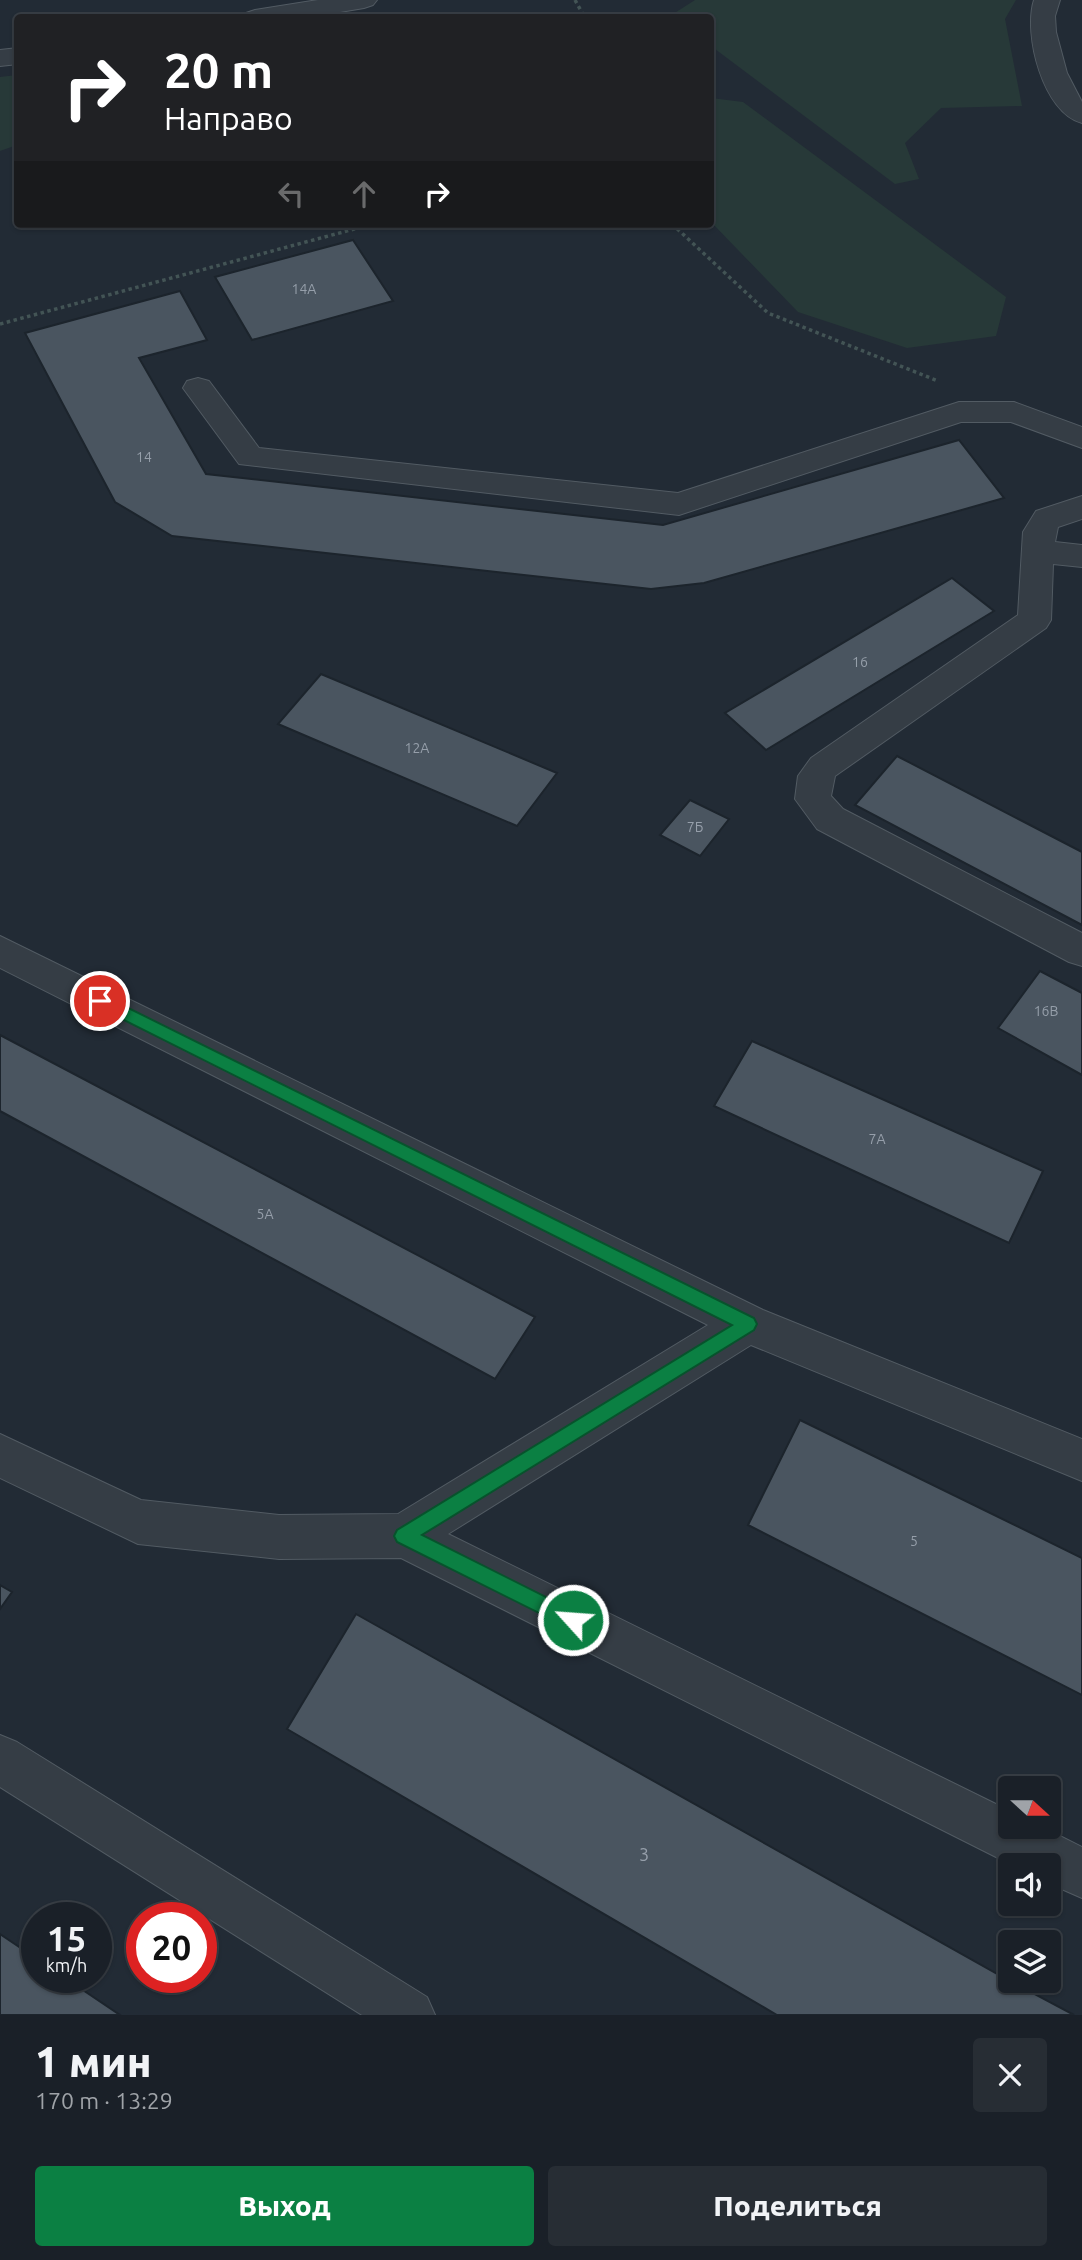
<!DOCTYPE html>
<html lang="ru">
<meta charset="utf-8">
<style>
:root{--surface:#1a2028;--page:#272d34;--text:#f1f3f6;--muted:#9fa3a8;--line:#383e45;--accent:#0b8043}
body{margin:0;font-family:Ubuntu,sans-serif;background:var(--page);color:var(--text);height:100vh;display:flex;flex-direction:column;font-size:26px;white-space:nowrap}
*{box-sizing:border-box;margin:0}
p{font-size:23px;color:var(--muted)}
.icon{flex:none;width:38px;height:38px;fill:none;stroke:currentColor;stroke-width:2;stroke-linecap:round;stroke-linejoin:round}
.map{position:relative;height:2015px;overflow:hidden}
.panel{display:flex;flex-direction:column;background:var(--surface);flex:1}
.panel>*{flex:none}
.guide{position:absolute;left:14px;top:14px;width:700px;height:214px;border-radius:7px;box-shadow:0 2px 5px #0004,0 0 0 2px var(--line);background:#202124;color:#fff;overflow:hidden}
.needle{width:46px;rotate:111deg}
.buttons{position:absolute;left:998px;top:1776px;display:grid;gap:14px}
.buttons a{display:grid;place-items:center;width:63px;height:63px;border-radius:7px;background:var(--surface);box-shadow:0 2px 5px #0004,0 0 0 2px var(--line);font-size:35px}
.speed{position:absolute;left:21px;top:1902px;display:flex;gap:14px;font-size:35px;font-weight:700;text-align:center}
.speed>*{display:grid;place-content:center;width:91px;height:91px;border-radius:50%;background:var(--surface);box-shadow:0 2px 5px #0004,0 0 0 2px var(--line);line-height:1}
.speed small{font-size:18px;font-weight:400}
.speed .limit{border:10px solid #d22;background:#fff;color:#111}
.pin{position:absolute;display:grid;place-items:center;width:60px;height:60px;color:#fff;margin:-30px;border:4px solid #fff;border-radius:50%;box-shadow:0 2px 7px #0007}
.me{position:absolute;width:77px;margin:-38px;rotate:296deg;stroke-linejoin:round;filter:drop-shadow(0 0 5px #0008)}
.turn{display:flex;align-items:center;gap:24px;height:147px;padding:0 35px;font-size:32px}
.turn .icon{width:91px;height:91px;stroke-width:2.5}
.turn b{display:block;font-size:49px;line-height:60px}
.lanes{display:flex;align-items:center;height:66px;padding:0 35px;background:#0003;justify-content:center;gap:35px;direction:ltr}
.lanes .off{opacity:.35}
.round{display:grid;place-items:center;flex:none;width:74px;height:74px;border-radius:7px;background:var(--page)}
.head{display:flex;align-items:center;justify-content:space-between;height:119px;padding:0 35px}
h1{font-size:42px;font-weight:800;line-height:52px}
.cta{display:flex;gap:14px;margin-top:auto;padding:14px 35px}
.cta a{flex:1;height:80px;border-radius:7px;background:var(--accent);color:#fff;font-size:28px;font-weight:800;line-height:80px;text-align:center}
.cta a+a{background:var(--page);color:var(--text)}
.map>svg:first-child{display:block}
</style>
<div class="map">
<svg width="1082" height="2015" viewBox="0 0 1082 2015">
<rect width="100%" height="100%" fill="#222b35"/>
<g fill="#273938">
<polygon points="695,0 1016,0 1005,19 1022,106 941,108 905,143 919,179 895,184 711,46 710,18 670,16"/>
<polygon points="17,75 17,145 0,151 0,77"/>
<polygon points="711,98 743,102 1006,297 996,336 907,348 798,312 711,222"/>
</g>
<g fill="#4a5560" stroke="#1c242c" stroke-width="2">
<polygon points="353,240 393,301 252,340 215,277"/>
<polygon points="180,291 207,340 139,358 206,474 663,525 959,440 1004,498 704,583 651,589 172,536 115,502 25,333"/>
<polygon points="952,578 994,611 766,750 725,713"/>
<polygon points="321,674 557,773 517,826 278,724"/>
<polygon points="897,756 1082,852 1082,925 855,805"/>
<polygon points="690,800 729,819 700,856 660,835"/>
<polygon points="1040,971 1082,993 1082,1075 998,1028"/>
<polygon points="0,1035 535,1317 495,1379 0,1111"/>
<polygon points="752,1041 1043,1171 1009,1243 714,1106"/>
<polygon points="800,1420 1082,1558 1082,1695 748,1525"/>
<polygon points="0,1585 12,1592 0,1609"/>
<polygon points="356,1614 1010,1981 1074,2015 777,2015 287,1729"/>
<polygon points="0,1934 37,1959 37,1978 65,1978 120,2015 0,2015"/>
</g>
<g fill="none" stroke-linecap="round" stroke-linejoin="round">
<g stroke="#525b63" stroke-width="2">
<g id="minor">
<polygon points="318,0 377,0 373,5 364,8 304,18 243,18 246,13 255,10"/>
<path d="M1034,0H1060L1055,16L1056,32L1067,73L1082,102V123C1043,113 1023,34 1034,0Z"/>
<polygon points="18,48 18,64 0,66 0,50"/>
<polygon points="198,378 209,381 259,448 678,493 959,402 1014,402 1082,427 1082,448 1011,422 961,422 679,515 239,464 183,388 187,381"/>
<polygon points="1082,496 1082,519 1058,527 1055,542 1082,545 1082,567 1053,564 1051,620 1046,628 835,776 831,796 843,809 1082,933 1082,966 1069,962 817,829 795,799 798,776 811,758 1018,615 1023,532 1036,511"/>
<polygon points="0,936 763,1310 1082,1439 1082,1481 751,1345 448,1534 1010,1811 1010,1827 1042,1827 1082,1847 1082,1898 1048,1883 1048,1866 1014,1866 401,1558 279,1559 138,1544 0,1478 0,1434 141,1500 279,1515 398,1514 708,1325 0,968"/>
<polygon points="0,1735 17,1742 427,1997 435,2015 362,2015 0,1787"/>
</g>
</g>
<g stroke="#435455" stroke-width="3.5" stroke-dasharray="3.5 3.5" stroke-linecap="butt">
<polyline points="575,0 585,18"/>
<polyline points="672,224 768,313 938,381"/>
<polyline points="0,324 373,224"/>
</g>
<use href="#minor" fill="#353d45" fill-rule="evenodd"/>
</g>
<polygon fill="#0b8043" stroke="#07532c" stroke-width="2" points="100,994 754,1318 757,1324 754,1330 422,1535 580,1614 583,1620 580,1627 573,1630 397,1542 394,1536 397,1530 732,1325 94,1005 92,1001 94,996"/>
<g text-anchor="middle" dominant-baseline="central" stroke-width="5" stroke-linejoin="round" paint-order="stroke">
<g font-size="14" fill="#969faa">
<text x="304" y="289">14А</text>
<text x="144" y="457">14</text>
<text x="860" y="662">16</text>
<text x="417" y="748">12А</text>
<text x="695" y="827">7Б</text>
<text x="1046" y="1011">16В</text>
<text x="877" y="1139">7А</text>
<text x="265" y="1214">5А</text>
<text x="914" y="1541">5</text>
</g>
<g font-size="18" fill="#969faa">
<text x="644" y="1854">3</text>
</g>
</g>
</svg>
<div class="buttons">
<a><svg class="needle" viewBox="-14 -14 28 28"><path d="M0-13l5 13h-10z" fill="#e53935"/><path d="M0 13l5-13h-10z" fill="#9fa3a8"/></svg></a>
<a><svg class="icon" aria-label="sound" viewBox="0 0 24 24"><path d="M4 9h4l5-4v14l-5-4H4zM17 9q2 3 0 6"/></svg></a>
<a><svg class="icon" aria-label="layers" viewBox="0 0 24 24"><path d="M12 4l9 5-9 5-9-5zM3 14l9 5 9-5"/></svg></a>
</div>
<div class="speed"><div>15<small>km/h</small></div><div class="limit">20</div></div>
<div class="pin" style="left:100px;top:1001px;background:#d93025"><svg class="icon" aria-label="arrive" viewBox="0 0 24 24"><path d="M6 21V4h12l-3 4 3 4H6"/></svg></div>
<svg class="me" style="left:573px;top:1620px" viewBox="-20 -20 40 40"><circle r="17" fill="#0b8043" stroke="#fff" stroke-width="3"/><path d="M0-11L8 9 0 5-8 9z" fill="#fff"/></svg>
<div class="guide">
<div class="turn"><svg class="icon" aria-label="right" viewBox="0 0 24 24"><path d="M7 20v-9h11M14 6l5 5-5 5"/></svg><div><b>20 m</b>Направо</div></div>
<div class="lanes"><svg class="icon off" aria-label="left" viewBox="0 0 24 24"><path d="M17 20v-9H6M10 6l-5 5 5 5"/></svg><svg class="icon off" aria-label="ahead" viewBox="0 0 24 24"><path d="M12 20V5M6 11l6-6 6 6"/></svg><svg class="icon" aria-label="right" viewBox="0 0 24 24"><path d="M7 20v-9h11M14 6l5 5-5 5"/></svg></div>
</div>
</div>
<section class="panel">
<div class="head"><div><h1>1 мин</h1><p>170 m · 13:29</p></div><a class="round"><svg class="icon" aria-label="close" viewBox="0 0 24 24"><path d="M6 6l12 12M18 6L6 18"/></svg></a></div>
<div class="cta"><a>Выход</a><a>Поделиться</a></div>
</section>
